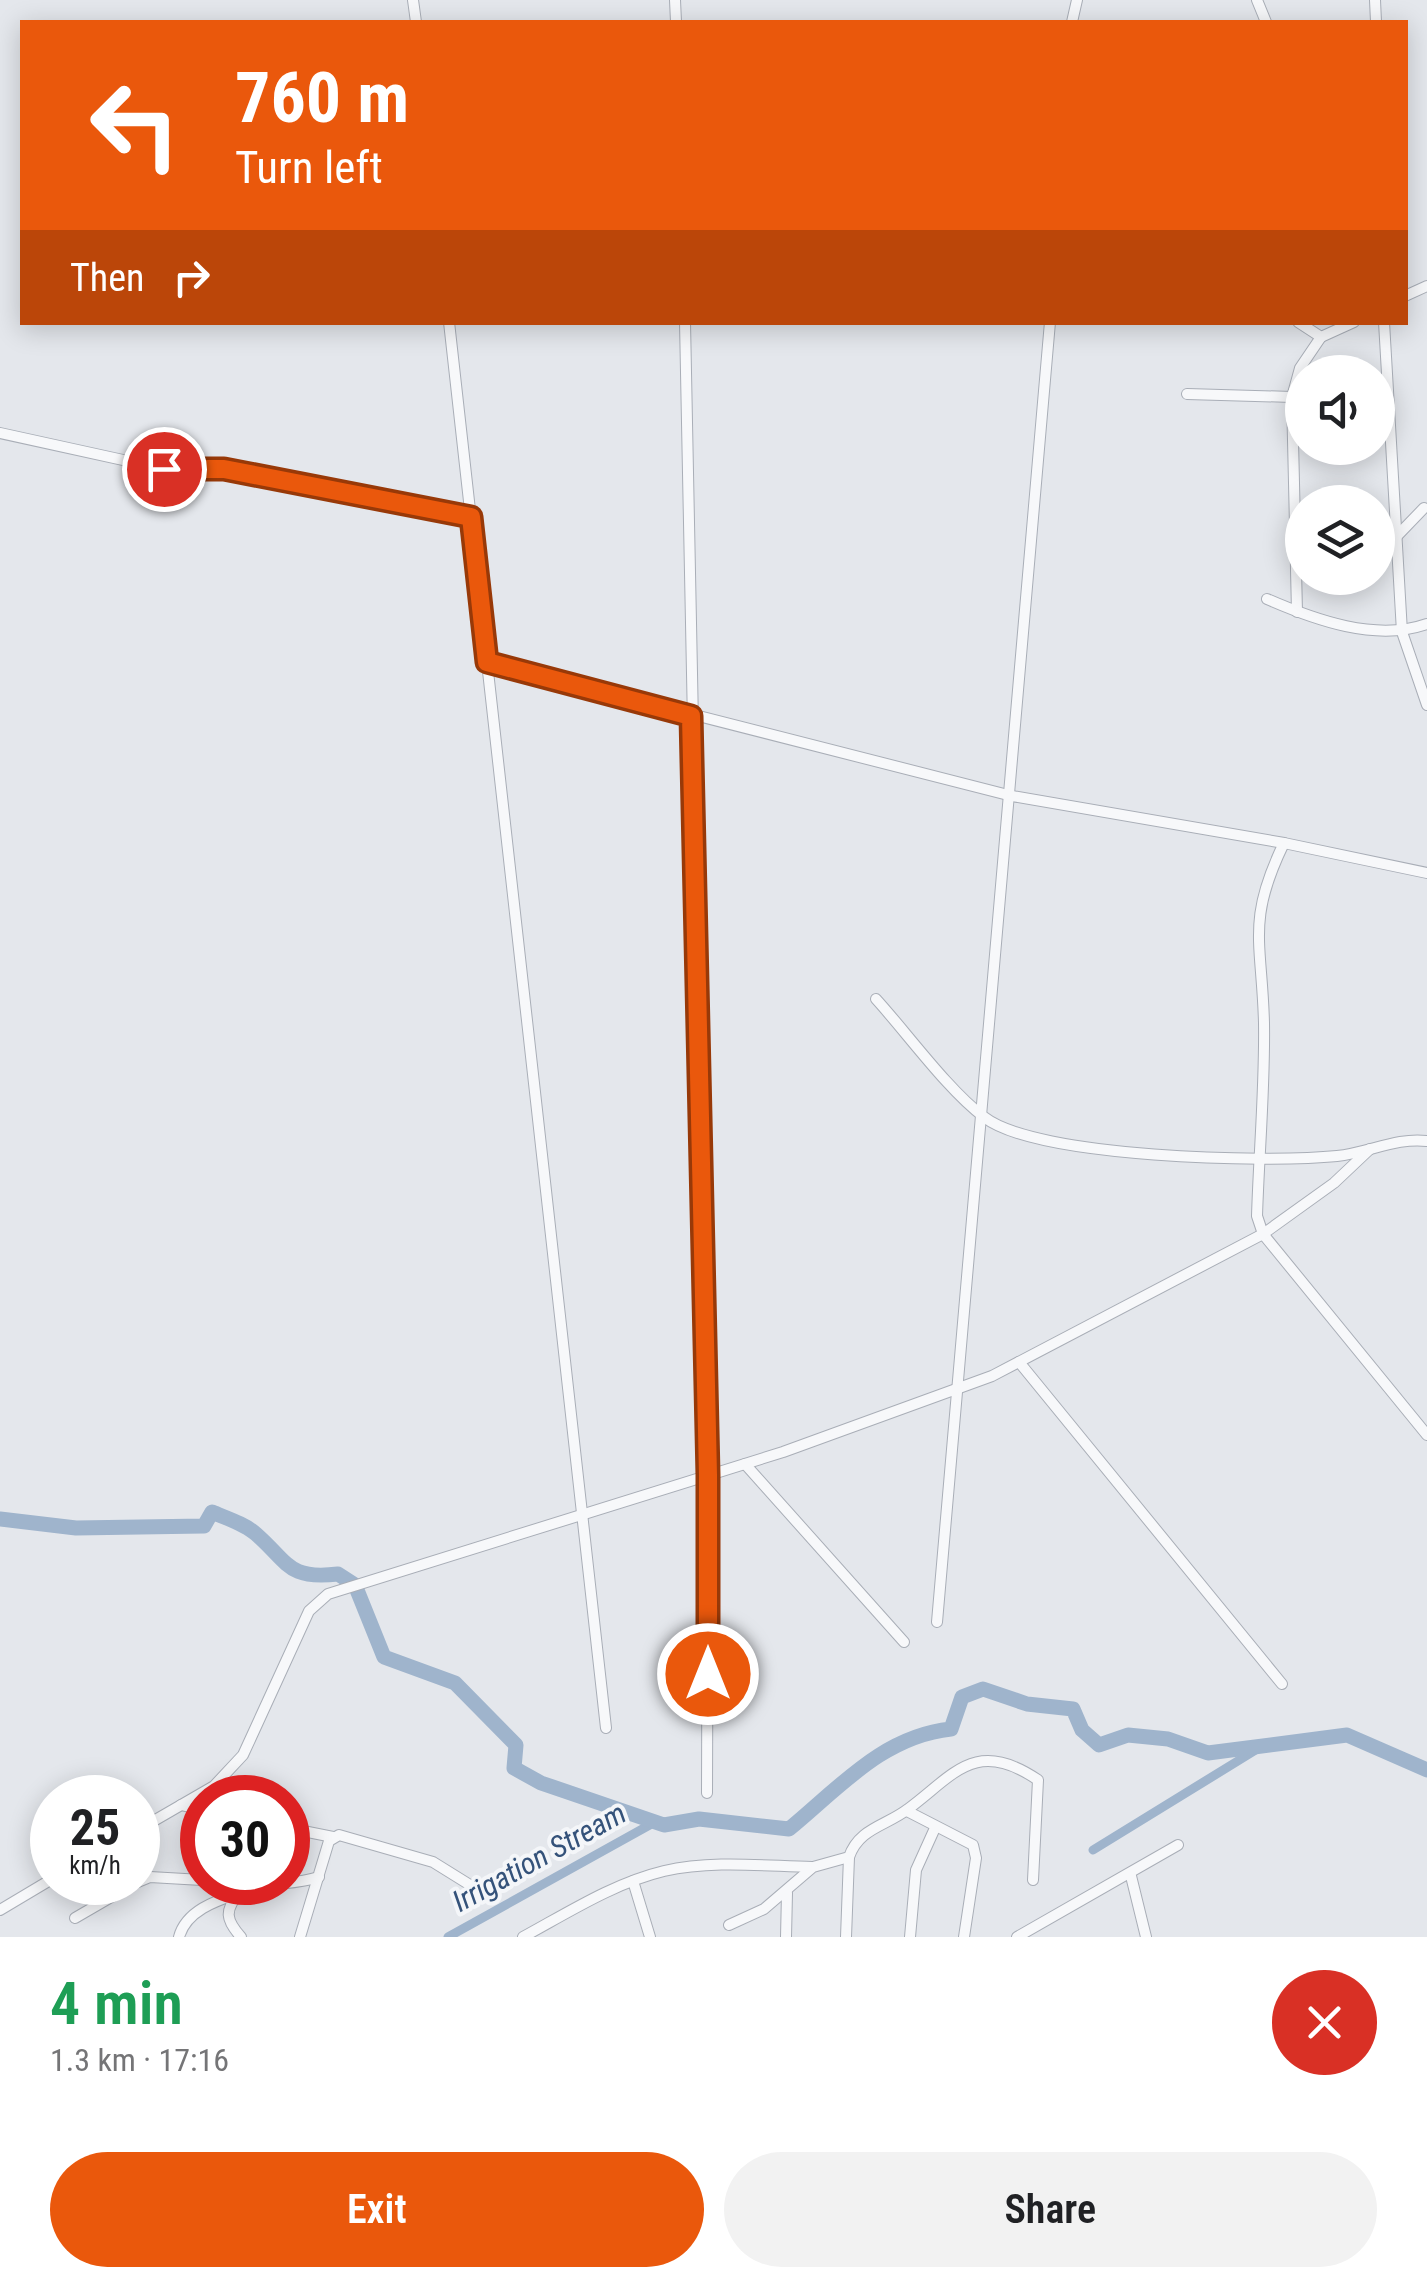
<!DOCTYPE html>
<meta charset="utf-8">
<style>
:root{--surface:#fff;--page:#f2f2f2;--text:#202124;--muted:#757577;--accent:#ea580c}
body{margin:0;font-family:"Roboto Condensed",sans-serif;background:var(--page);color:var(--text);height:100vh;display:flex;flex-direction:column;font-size:38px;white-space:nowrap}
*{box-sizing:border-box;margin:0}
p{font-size:32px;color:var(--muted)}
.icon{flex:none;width:55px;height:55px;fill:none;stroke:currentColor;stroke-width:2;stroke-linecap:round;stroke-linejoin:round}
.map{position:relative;height:1937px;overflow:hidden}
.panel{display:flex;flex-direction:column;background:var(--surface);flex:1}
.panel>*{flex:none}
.hud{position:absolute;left:20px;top:20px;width:1388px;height:305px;border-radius:0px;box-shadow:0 5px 25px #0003;background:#ea580c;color:#fff;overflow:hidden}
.tools{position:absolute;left:1285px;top:355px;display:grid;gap:20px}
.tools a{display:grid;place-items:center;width:110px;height:110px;border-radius:50%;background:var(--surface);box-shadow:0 5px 25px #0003;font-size:50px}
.speed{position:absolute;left:30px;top:1775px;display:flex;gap:20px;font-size:50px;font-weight:700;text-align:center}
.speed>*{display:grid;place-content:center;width:130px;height:130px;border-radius:50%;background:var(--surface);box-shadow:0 5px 25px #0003;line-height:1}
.speed small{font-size:25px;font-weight:400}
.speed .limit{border:15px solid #d22;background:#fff;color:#111}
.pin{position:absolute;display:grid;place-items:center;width:85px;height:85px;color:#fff;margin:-42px;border:5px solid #fff;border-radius:50%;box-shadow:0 2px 10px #0007}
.me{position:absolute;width:110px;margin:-55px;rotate:0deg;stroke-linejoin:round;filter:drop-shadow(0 0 8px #0008)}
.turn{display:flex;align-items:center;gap:35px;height:210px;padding:0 50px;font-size:45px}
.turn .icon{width:130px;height:130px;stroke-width:2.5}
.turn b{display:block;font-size:70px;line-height:85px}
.then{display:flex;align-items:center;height:95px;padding:0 50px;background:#0003;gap:20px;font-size:38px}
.round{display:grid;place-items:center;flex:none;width:105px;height:105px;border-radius:52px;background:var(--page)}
.overview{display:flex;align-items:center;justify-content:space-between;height:170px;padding:0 50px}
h1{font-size:60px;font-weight:600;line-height:75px;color:#1e9e55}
.primary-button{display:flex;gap:20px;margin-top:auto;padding:20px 50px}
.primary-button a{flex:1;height:115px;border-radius:60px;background:var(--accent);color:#fff;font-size:40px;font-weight:600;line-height:115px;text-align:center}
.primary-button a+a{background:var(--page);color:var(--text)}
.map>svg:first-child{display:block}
</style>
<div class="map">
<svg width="1427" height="1937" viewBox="0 0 1427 1937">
<rect width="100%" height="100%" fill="#e4e7ec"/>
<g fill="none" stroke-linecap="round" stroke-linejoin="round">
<g stroke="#9fb4cc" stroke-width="9">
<polyline points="1093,1850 1267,1743"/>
<polyline points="448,1937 655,1822"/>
</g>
<path stroke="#9fb4cc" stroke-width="15" d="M0,1519L76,1528L204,1526L212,1512C226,1518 245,1524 256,1534C289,1563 288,1580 338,1574L355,1585L384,1657L455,1683L516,1745L514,1768L541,1783L664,1825L699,1819L789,1829C839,1788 883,1736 951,1729L962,1697L983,1689L1027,1704L1073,1709L1082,1730L1099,1745L1128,1735L1168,1739L1208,1753L1347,1735L1427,1770"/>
<g stroke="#a9aeb7" stroke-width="12">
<g id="minor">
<polyline points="413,0 416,22"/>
<polyline points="675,0 676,22"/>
<polyline points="1257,0 1266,22"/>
<polyline points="1375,0 1376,22"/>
<polyline points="1072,22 1077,0"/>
<polyline points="1405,296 1427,286"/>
<polyline points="449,322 606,1728"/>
<polyline points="685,322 708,1475 707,1793"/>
<polyline points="1298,322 1321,337 1354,322"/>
<polyline points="1384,322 1402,632 1427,705"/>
<polyline points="1187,394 1292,397"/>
<polyline points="0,433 164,469 224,469 471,517"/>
<polyline points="1395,538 1424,508"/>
<path d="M1267,599C1315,620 1376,642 1427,624"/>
<polyline points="1297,612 1292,397 1300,368 1321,337"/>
<polyline points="487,662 1012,796 1284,843 1427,873"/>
<path d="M1284,843C1246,921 1262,942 1264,1023C1265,1087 1259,1152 1257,1216L1263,1234L1427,1435"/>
<path d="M876,999C907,1033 948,1090 984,1117C1036,1158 1268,1163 1337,1156C1368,1153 1397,1137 1427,1141"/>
<polyline points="1019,1362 1282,1684"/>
<polyline points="745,1464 904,1642"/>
<polyline points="937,1622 1050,322"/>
<polyline points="181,1805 202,1810"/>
<polyline points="907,1811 973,1845 976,1858 964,1937"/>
<polyline points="288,1828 333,1837"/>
<polyline points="138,1830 214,1786 243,1755 309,1611 328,1594 783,1452 992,1376 1263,1234 1334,1183 1370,1149"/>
<polyline points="1131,1876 1146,1937"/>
<polyline points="633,1881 650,1937"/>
<polyline points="138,1882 150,1877 202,1880"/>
<polyline points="0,1910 52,1879"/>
<polyline points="75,1918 137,1882"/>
<path d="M729,1925L764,1909L813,1867L849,1857C859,1828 886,1826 908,1809C953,1776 975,1737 1038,1780L1033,1880"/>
<path d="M179,1937C186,1911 215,1901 239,1893L209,1882"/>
<path d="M241,1937C226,1920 224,1911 239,1893C265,1881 292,1886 319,1877"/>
<polyline points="300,1937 329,1841 339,1835 433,1862 470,1885"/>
<path d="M523,1937C569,1912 614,1883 664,1871C712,1860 764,1866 812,1867"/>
<polyline points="786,1937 787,1893"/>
<polyline points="846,1937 849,1857"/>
<polyline points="910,1937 916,1870 935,1828"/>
<polyline points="1017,1937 1178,1845"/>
</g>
</g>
<use href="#minor" stroke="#f7f8fa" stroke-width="10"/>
</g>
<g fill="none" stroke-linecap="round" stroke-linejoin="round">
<g stroke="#983908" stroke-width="25">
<polyline id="route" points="164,469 224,469 471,517 487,662 691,716 708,1475 708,1674"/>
</g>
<use href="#route" stroke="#ea580c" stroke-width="18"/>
</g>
<g text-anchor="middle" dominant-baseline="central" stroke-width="8" stroke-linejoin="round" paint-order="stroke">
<g font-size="30" font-style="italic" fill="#34527a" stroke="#f4f6f9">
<text transform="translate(539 1857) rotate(-29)">Irrigation Stream</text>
</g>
</g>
</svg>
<div class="tools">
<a><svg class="icon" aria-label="sound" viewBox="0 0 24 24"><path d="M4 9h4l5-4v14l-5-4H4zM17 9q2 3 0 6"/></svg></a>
<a><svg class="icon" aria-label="layers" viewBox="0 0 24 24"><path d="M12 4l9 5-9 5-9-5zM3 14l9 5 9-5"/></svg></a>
</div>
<div class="speed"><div>25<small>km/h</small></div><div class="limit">30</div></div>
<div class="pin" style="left:164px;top:469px;background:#d93025"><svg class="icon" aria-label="arrive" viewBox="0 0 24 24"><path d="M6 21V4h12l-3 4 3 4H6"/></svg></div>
<svg class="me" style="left:708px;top:1674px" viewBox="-20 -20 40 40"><circle r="17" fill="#ea580c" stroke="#fff" stroke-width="3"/><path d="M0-11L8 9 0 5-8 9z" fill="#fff"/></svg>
<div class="hud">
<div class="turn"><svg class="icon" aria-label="left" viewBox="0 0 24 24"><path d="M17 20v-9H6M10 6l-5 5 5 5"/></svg><div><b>760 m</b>Turn left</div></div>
<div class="then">Then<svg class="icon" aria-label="right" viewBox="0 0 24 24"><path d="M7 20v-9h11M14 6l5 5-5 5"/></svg></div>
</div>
</div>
<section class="panel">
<div class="overview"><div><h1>4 min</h1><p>1.3 km · 17:16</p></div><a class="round" style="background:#d93025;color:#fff"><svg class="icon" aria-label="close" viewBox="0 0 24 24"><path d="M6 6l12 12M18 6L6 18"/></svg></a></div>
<div class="primary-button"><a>Exit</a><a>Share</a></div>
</section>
